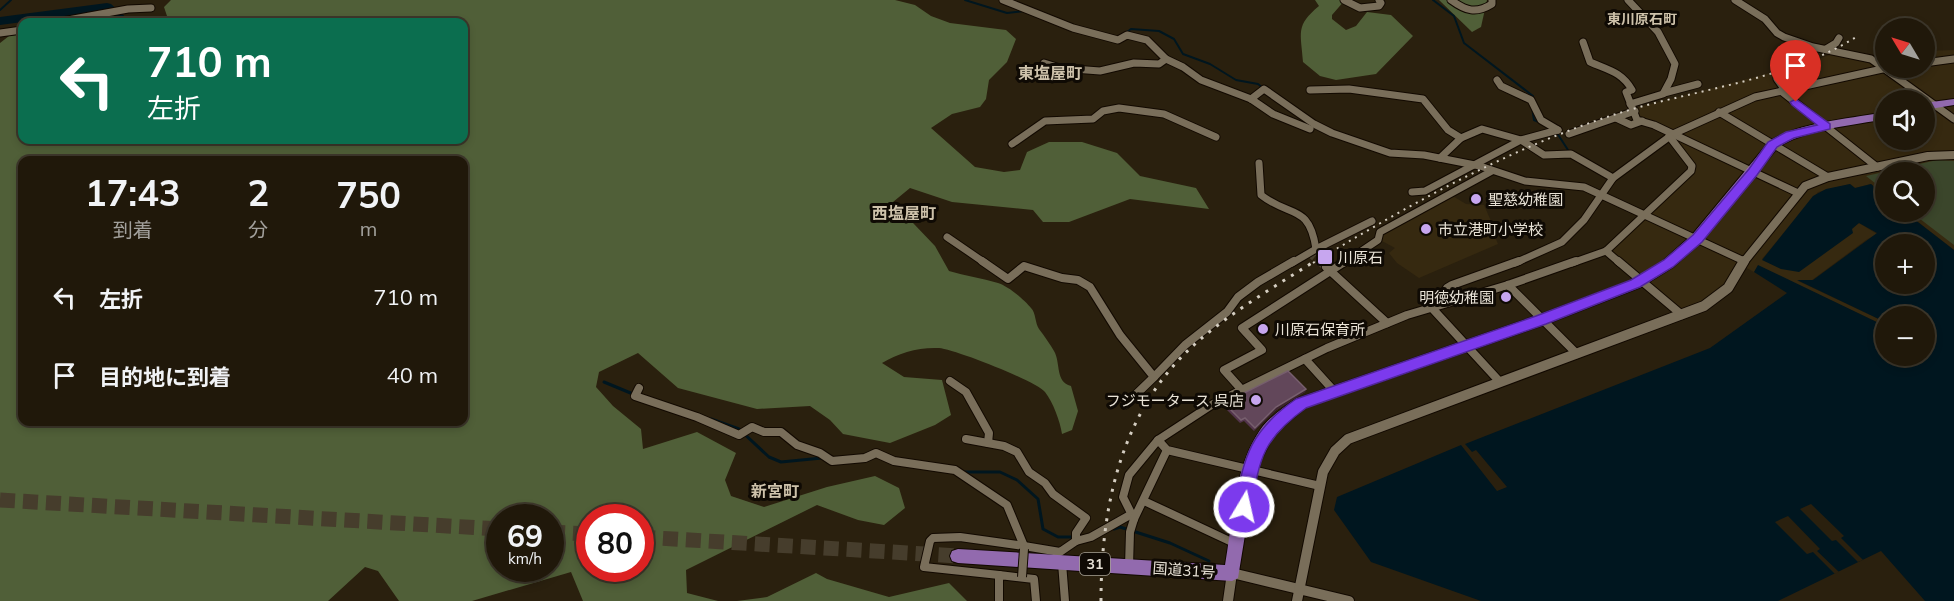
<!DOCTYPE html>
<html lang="ja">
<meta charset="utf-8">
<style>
:root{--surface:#20180a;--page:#282113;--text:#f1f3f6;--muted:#a2a09c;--line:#3d372b}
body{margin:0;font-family:Mulish,"Noto Sans JP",sans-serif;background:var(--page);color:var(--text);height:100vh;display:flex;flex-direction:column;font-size:22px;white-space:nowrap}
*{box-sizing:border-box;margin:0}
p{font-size:20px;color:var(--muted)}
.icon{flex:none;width:33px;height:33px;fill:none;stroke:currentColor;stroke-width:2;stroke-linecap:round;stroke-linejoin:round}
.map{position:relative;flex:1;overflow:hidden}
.sheet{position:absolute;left:18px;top:156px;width:450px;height:270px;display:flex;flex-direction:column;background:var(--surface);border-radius:12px;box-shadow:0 3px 9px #0003,0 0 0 2px var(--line)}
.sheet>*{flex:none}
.guide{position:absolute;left:18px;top:18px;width:450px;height:126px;border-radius:12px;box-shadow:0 3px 9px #0003,0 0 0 2px var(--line);background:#0b6e4f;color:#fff;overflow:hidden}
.needle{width:39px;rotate:308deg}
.controls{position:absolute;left:1875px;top:18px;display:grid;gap:12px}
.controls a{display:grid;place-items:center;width:60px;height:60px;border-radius:50%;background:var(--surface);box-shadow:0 3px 9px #0003,0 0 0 2px var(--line);font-size:30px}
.speed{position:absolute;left:486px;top:504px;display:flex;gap:12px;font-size:30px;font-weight:700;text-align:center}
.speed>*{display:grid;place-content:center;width:78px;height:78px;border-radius:50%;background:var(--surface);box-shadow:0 3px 9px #0003,0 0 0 2px var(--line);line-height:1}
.speed small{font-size:15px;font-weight:400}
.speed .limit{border:9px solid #d22;background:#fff;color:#111}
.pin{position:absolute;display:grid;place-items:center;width:51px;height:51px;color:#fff;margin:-62px -26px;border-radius:50% 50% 50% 0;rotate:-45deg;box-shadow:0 0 6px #0007}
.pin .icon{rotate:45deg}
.me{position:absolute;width:66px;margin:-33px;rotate:9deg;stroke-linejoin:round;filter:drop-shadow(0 0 4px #0008)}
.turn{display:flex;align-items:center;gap:21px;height:126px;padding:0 30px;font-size:27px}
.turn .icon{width:78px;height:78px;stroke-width:2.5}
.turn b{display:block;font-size:42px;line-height:51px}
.eta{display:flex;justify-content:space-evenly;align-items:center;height:102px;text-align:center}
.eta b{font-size:36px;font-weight:700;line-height:42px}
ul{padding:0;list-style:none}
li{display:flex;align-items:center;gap:18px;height:78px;padding:0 30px}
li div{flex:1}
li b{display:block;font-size:22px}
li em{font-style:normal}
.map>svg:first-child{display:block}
</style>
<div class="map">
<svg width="1954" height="601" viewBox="0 0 1954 601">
<rect width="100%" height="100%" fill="#2a200e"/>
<g fill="#362910" fill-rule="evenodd">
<path d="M1954,50V250L1905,212H1924V172H1886L1885,196L1871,184L1855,188L1850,184L1818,192L1762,259L1781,269L1859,223L1877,234L1866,240L1812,280L1798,281L1885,322V326L1758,266L1754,272L1741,265L1731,285L1682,315L1606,252L1692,169L1666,132L1641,121L1636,108L1790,68L1836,53L1872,61L1885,57L1886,68H1924L1925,51ZM1886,100H1924V140H1886Z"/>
<polygon points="1451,195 1466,204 1484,205 1497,235 1495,237 1498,244 1419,278 1397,263 1389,253 1395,248 1382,241 1383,232"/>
</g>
<polygon fill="#3b462b" points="1937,160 1954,161 1954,245 1911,212 1924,212 1924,172 1886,172 1885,191 1866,176"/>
<g fill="#505f38" fill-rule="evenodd">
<path d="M171,0H895L915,5L931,16L950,23L1006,30L1016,39L1007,62L989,80L986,99L980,107L952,114L931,128L975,167L1004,172L1020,170L1027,152L1049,142H1082L1117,153L1140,176L1196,188L1209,209L1130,199L1069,222H1043L1033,210L952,202L910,188L893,202L935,246L949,271C965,276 982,278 998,283C1008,286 1025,300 1031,308C1036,313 1035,323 1039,329C1045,337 1050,344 1054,351C1061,363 1055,382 1071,386L1078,411L1072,430L1062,434C1060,421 1053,402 1045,392C1036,381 954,349 939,348C918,347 899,353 882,363L904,377L942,380L951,415L935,425L890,443L843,434L830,420L810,406L757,409L678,388L638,353L599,372L596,387L613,406L641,429L643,449L697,432L736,453L725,480L731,496L764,507L827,487L875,476L899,488L905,508L884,525L858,520L817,505L686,570L687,593L718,601H583L571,572L472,601H399L378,571L365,567L328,601H0V43L9,36L22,34V140H464V22H169L164,7ZM464,160V422H22V160ZM500,518H550V568H500ZM590,518H640V568H590Z"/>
<path d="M1315,0H1345L1332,15V19L1346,30L1356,26L1367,12L1391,15L1413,36L1376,74L1336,80L1320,76L1303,62C1301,32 1295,26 1319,6Z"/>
<polygon points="1439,0 1487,0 1481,27 1472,32"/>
<polygon points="816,573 827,579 889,597 949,583 967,601 737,601 767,597"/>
</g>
<path fill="#00161f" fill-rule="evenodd" d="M1850,184L1855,188L1871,184L1885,196L1886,212H1905L1954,250V601H1925L1881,551L1778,601H1481L1371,562L1334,510L1337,497L1461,445L1497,491L1507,487L1476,450L1472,452L1465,444L1710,348L1787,293L1754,272L1758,265L1885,326L1886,356H1924V316H1886L1885,322L1797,280H1813L1877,233L1859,223L1852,229L1853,233L1799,272L1781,269L1762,260L1813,196L1826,189ZM1886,244H1924V284H1886Z"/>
<g fill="#2a200e">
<polygon points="1811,504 1844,536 1841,538 1863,560 1858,562 1836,540 1832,541 1800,509"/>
<polygon points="1788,516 1820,549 1817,551 1839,572 1835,574 1813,552 1807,554 1775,522"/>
</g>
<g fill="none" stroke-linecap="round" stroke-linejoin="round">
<g stroke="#00161f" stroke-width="2">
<polyline points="965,0 1007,13 1024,11"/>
<polyline points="1433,0 1454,16 1464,43 1533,96 1531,98"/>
<polyline points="0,10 11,0"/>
<polyline points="1123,35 1131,29 1159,31 1174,39 1183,54 1210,64 1236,80 1258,84 1263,88"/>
<polyline points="1532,107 1534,120 1541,123"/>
<polyline points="1557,133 1568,150"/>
</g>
<g stroke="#00161f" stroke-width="3">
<polyline points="604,382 633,394"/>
<polyline points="711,419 739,429 769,457 781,462 822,458"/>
<polyline points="963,472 1000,472 1017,480 1038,499 1043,529 1058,537 1075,537"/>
<polyline points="1114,529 1120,527 1170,543 1209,561"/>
</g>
<polygon fill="#00161f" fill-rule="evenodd" points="107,3 111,4 131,22 118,22 104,11 0,25 0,17"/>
<polyline stroke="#463d2c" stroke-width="7" stroke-dasharray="7 3" stroke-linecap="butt" points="1309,253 1321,263"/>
<polyline stroke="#463d2c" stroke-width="8" stroke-dasharray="8 4.5" stroke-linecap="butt" points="1319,261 1326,267"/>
<g stroke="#463d2c" stroke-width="15" stroke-dasharray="15 8" stroke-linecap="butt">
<polyline points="0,500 500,529"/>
<polyline points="550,532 590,534"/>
<polyline points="640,537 958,556"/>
</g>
<g stroke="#120900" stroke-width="9">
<g id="minor-far1">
<polyline points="1003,0 1073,28 1118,40 1127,35 1147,40 1166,59 1183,67 1201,80 1251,99 1273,114 1310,129"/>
<polyline points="1344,0 1360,8 1379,6 1381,3 1379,0"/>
<path d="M1451,0C1466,11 1476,14 1492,4V0"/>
<polyline points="1628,0 1658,32 1675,64 1671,79 1663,94 1630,104"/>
<polyline points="1735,0 1765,19 1777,33 1784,37 1813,47 1871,59 1954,119"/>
<polyline points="57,22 128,9 151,8"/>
<polyline points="0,33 22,30"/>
<path d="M1583,42L1590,62C1608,70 1622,72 1632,90L1626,92L1637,120L1654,125L1798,193"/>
<polyline points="1826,49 1836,43 1839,38"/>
<polyline points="1044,63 1060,68 1100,71 1134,63 1159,64 1166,59"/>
<polyline points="1924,63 1954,59"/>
<polyline points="1777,79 1785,90"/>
<polyline points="1497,80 1501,86 1531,100 1541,120 1558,130"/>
<polyline points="1310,90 1349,89 1423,99 1448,130 1461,138"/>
<polyline points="1781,91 1877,167"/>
<polyline points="1664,93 1698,84"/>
<polyline points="1251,99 1264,89 1314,124 1332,133 1390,153 1424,155 1480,166 1525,181 1584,187 1744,261"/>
<polyline points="1719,112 1828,177"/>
<polyline points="1616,118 1631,125 1642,121"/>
<polyline points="1569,134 1635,111"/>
<polyline points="1012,144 1045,121 1093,119 1103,111 1119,108 1164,114 1216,137"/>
<polyline points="1440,158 1461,138 1482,129 1521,140 1544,155 1571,154 1613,178"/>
<path d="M1259,163L1261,195C1290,218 1309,203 1316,249L1292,263"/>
<polyline points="1412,192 1425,191 1521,140 1558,130"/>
<polyline points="947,237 985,263"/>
<polyline points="1316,249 1372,221"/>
<polyline points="1606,251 1620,263"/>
<polyline points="1344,263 1378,240 1380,232 1492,171"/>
<polyline points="1515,263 1562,242 1584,220 1613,178 1673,134 1755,97 1887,68"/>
<polyline points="1572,263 1606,251 1691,171 1692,166 1669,136"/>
</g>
</g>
<g stroke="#120900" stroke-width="10">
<g id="minor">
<polyline points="982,261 1008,279 1024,266 1062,278 1078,280 1090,287 1120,335 1154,377 1125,405"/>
<polyline points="1618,261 1682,315"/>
<polyline points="1326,267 1387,323"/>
<polyline points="1508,285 1577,354"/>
<polyline points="1439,304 1447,288 1452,285 1519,261"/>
<polyline points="1431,307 1499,381"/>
<polyline points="1305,359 1334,391"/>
<polyline points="1154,377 1185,345 1227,312 1238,297 1258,282 1294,261"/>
<polyline points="950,381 966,392 989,433 988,443"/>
<polyline points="639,388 635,396 697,417 739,435 752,427 764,432 781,432 797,445 820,453 832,461 865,458 876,453 894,461 955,470 1007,505 1024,546 960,537 933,538 930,541 924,567 999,575"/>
<polyline points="1241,389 1224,370 1262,350 1242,328 1346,261"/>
<polyline points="966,439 1004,446 1017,452 1029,472 1045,483 1053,494 1086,518 1076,533 1076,541 1060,552 1024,546 1024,549"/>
<polyline points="1320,486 1167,450 1158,440 1213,404 1327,348 1407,315 1508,285 1576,261"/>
<polyline points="1144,501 1236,544"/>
<polyline points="1134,519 1123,497 1129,475 1158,440"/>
<polyline points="1076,541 1091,537 1130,515"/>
<polyline points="1062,563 1065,601"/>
<polyline points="1129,566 1130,532 1134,519 1167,450"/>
<polyline points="999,601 999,575 1034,579 1036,601"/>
</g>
</g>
<g stroke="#120900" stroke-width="10">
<polyline id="tertiary-far1" points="1743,263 1805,186 1828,177 1928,156 1954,155"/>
</g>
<g stroke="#120900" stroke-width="12">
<g id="tertiary">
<polyline points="1228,601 1232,573 1349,601"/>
<polyline points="1297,601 1323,472 1335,451 1348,439 1704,306 1728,288 1744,261"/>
</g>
</g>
<g stroke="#120900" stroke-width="2">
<g id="trunk">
<polygon points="1954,99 1954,105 1924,110 1924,103"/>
<path d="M1886,112V119C1855,125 1801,130 1777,148L1702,241L1673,267L1641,287L1546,324L1306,407L1274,434L1261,460L1251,498L1238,578L1232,581L958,563L952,561L950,556L952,551L958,549L1225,565C1233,519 1234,465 1263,426C1272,415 1285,407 1296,399L1536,316L1631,281L1663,261L1692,235L1769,142C1795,123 1853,118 1886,112Z"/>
</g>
</g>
<use href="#minor-far1" stroke="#796e5a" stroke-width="7"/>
<use href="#minor" stroke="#796e5a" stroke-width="8"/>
<use href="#tertiary-far1" stroke="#796e5a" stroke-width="8"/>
<use href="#tertiary" stroke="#796e5a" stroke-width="10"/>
<use href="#trunk" fill="#926aae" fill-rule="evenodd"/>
<path stroke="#d5cec2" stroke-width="2" stroke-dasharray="2 5" stroke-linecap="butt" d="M1313,263C1407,206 1506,150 1610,116C1688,90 1787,81 1856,37"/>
<path stroke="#d5cec2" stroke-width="3" stroke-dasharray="3 7" stroke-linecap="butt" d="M1101,601C1101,506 1121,410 1195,344C1231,312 1274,287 1315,261"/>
<g stroke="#120900" stroke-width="10" stroke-linecap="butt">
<polyline id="minor-bridge" points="1022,577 1024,549"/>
</g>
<use href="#minor-bridge" stroke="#796e5a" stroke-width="8"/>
</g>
<polygon fill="#52344b" points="1306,389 1305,392 1275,411 1254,431 1244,421 1240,423 1223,406 1224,403"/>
<polygon fill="#3b242d" points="1306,389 1305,392 1275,411 1254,431 1255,428 1276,407"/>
<polygon fill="#62475a" stroke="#775f6e" stroke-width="1.5" points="1288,371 1306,389 1276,407 1255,428 1245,418 1241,420 1224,403"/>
<path fill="#7c3aed" stroke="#51269a" stroke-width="1.5" d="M1796,99L1830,124V129L1794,138L1777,147L1757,175L1702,242L1673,267L1640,287L1546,324L1306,408C1264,438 1259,457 1252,507L1249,512L1244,514L1238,512L1235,507C1244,455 1251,430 1296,399L1536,316L1631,280L1664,260L1693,235L1749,169L1768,142L1786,132L1817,125L1792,105L1790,102Z"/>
<g fill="#c7a6ef" stroke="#0f0a04" stroke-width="2">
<circle cx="1476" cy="199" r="6"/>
<circle cx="1426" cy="229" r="6"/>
<rect x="1317" y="249" width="16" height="16" rx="3"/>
<circle cx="1506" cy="297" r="6"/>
<circle cx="1263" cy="329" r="6"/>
<circle cx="1256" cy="400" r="6"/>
</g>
<g text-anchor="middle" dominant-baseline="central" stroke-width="6" stroke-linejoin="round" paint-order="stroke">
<g font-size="14" font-weight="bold" fill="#cec2ab" stroke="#0f0a04">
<text x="1642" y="19">東川原石町</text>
</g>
<rect fill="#0f0a04" stroke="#a7a197" stroke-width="1.5" x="1080" y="553" width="30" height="22" rx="4.5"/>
<g font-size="14" font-weight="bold" fill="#e8e2d6">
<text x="1095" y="564">31</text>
</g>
<g font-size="15" fill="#e8e2d6" stroke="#0f0a04" text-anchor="start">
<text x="1488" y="199">聖慈幼稚園</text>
<text x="1438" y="229">市立港町小学校</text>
<text x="1338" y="257">川原石</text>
<text x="1494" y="297" text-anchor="end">明徳幼稚園</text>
<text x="1275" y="329">川原石保育所</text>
<text x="1244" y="400" text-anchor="end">フジモータース 呉店</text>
</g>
<g font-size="15" fill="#e8e2d6" stroke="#0f0a04">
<text transform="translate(1184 570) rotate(4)">国道31号</text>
</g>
<g font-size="16" font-weight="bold" fill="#cec2ab" stroke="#0f0a04">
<text x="1050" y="73">東塩屋町</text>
<text x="904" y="213">西塩屋町</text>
<text x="775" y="491">新宮町</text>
</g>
</g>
</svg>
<div class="controls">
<a><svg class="needle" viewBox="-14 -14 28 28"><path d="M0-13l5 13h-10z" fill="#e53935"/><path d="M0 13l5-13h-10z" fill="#a2a09c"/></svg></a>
<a><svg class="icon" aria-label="sound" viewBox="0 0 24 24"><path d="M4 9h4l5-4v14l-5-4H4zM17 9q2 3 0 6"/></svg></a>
<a><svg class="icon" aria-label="search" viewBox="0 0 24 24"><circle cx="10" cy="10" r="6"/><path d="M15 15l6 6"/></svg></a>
<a>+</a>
<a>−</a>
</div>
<div class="speed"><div>69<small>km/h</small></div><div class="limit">80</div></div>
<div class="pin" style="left:1796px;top:102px;background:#d93025"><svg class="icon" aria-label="arrive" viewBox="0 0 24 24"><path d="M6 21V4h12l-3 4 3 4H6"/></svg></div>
<svg class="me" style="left:1244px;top:507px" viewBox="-20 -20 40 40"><circle r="17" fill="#7c3aed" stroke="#fff" stroke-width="3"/><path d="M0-11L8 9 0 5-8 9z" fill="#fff"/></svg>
<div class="guide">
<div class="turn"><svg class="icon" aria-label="left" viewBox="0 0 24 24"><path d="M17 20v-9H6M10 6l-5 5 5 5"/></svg><div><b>710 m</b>左折</div></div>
</div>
<section class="sheet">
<div class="eta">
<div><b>17:43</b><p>到着</p></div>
<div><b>2</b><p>分</p></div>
<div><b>750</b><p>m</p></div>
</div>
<ul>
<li><svg class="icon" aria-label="left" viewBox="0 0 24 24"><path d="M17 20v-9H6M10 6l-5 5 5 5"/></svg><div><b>左折</b></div><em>710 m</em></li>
<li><svg class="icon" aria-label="arrive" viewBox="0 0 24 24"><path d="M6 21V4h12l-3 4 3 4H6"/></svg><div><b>目的地に到着</b></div><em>40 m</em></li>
</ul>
</section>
</div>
